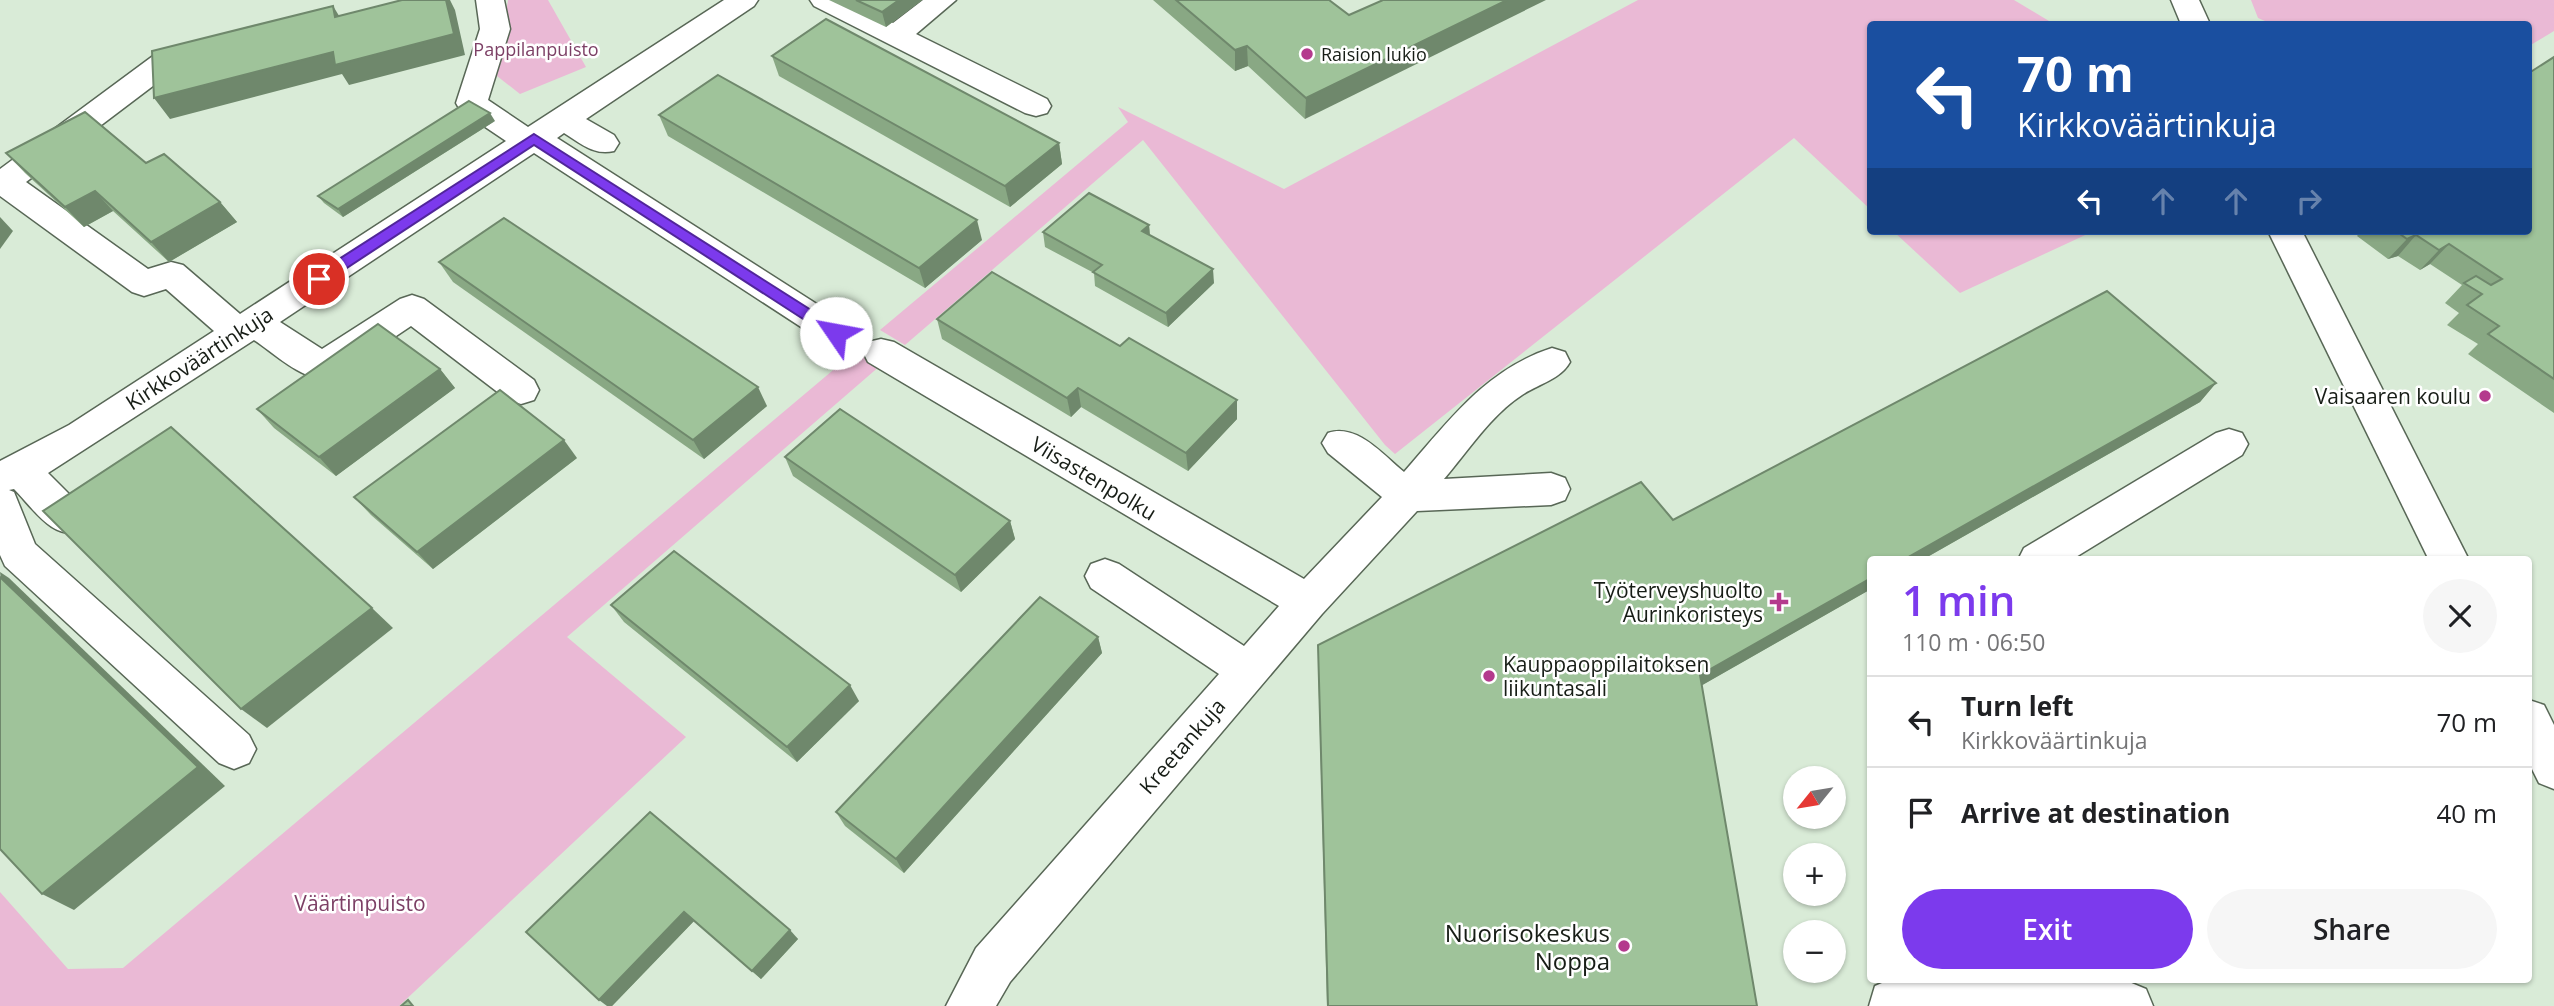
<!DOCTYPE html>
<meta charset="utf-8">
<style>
:root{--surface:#fff;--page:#f6f6f6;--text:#202124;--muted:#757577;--line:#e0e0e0;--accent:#7c3aed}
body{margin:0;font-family:"Open Sans",sans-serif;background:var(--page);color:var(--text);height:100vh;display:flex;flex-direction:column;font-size:26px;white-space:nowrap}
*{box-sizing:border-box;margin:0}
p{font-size:23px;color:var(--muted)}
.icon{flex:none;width:38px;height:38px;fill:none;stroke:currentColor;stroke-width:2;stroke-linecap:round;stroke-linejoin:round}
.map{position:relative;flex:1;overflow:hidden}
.side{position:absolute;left:1867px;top:556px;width:665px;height:427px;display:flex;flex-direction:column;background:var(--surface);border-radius:7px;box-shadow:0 2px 5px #0004}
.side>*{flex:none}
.hud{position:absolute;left:1867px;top:21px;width:665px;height:214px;border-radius:7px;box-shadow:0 2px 5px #0004;background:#1a4fa0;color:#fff;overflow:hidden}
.needle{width:46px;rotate:240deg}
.controls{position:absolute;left:1783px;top:766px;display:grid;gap:14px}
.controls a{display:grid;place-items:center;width:63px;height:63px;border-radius:50%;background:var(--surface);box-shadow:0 2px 5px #0004;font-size:35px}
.pin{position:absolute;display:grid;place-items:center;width:60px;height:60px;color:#fff;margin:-30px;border:4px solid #fff;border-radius:50%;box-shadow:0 2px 7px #0007}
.me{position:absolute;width:77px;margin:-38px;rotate:303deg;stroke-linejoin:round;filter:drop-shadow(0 0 5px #0008)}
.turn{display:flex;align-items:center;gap:24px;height:147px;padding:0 35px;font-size:32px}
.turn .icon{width:91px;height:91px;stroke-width:2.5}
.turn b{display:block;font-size:49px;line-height:60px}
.lanes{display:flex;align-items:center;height:66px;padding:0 35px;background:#0003;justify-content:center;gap:35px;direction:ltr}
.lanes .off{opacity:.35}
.round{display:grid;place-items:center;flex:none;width:74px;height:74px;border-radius:37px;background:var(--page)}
.summary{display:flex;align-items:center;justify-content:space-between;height:119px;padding:0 35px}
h1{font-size:42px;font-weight:600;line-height:52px;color:var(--accent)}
.button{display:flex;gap:14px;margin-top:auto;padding:14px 35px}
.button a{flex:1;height:80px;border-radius:42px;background:var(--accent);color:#fff;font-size:28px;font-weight:600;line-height:80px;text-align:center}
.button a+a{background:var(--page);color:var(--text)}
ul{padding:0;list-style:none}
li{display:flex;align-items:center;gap:21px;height:91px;padding:0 35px;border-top:2px solid var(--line)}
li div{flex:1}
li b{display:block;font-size:26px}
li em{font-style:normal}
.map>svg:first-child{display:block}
</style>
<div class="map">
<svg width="2554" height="1006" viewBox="0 0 2554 1006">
<rect width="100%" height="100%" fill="#d9ebd7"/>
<g fill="#eab9d5">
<polygon points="508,0 548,0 586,67 520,94 497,76"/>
<polygon points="1638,0 2014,0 2054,24 1871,24 1871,210 1794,138 1395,454 1385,445 1143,140 905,345 880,330 1128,122 1118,107 1284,189"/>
<polygon points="2251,0 2554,0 2554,31 2529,46 2529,24 2272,24 2258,18"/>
<polygon points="1893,231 2094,231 1960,293"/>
<polygon points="857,350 881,365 567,637 686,737 399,1006 0,1006 0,892 68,969 123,968"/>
</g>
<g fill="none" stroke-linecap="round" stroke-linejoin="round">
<g stroke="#586756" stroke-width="3">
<g id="minor">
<path d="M476,0H504L510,29L488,100L528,127L724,0H758L754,6L586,119L614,135L619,143L614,151C594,156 580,143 564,133L557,138L848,324L854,333L848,342L836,346L824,342L534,153L280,322L322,349L400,299L412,295L424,299L534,380L539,390L534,400L521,404L508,400L411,326L335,377C307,386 277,355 254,340L48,473L84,509L89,520L84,531C53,542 34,509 14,489L9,490L14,492L35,544L249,735L256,749L249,763L234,769L219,763L5,566L0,555V461L69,425L214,331L166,289L144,296L132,292L0,196V169L157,53L200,44L211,46L215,53L211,60L178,67L26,182L148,269L171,262L183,265L240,314L506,141L460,110L456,103L480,29Z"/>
<polygon points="810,0 847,0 893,23 923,0 956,0 916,34 1047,99 1051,106 1047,113 1036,116 1025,113 814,6"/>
<polygon points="2171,0 2199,0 2210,24 2181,24"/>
<polygon points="2268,231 2302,231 2469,560 2429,560"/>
<path d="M881,339L894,342L1304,579L1382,497L1328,453L1322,443L1328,433C1357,423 1383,455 1404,472C1448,422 1486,369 1552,348L1565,352L1570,362C1560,380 1538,384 1522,395C1491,415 1468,451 1444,479L1551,473L1565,478L1570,489L1565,500L1551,505L1417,511L1322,614L1010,982L996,1006H946L976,948L1219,674L1091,588L1085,576L1091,564L1105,559L1119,564L1244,646L1279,606L868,362L863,352L868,342Z"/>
<polygon points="2229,429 2242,433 2248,444 2242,455 2071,560 2018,560 2024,548 2216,433"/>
<polygon points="2529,700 2544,705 2554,725 2554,789 2539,783 2529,763"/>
<polygon points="1889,980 2129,982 2146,989 2153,1006 1869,1006 1875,986"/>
</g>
</g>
<use href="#minor" fill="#fff" fill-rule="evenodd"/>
</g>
<g fill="#89a884">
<polygon points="829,0 922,0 886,27"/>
<polygon points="1153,0 1329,0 1305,119 1248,66 1235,71"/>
<polygon points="772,56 1059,143 1062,164 1010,207 779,76"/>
<polygon points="2554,57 2554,413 2468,354 2478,344 2447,325 2459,313 2445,303 2462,285 2430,264 2420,270 2398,256 2388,259 2357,236 2361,231 2529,231"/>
<polygon points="659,115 982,240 925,288 668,136"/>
<polygon points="495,121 343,217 324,203 318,196"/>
<polygon points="6,153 146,163 220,202 237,222 169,262 113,211 84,227 25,173"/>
<polygon points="1149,225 1150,235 1214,283 1168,327 1095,286 1094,273 1045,247 1043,232"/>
<polygon points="439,262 767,406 704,459 453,282"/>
<polygon points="937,319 1237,419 1188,471 1081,407 1071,417 942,339"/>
<polygon points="440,369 455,388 336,476 274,428 257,409"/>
<polygon points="2216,383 2200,402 1922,560 1871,560 1871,589 1702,685 1757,1006 1327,1006 1318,661 1318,645 1673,520"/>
<polygon points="785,457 1010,521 1015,539 961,592 793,476"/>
<polygon points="577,458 433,569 371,515 354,497"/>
<polygon points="611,605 859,701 797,762 624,622"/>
<polygon points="1098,637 1102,653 904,873 845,826 836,812"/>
<polygon points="650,812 798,939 761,979 694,921 612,1006 607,1006"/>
</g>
<g fill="#6f886c">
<polygon points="446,0 450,0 455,10 465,55 349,85 342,74 170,119 154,98"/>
<polygon points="899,0 922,0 886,27 882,12"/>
<polygon points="1507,0 1546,0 1305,119 1306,98"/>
<polygon points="333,6 346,27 335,17"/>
<polygon points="1247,46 1248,66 1235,71 1235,50"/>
<polygon points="490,113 495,121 343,217 338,209"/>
<polygon points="1059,143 1062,164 1010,207 1005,186"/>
<polygon points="95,191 113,211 84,227 65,207"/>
<polygon points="220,202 237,222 169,262 151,242"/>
<polygon points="0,217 13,231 0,249"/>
<polygon points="977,220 982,240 925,288 919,268"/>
<polygon points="1149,225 1150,239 1142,231"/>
<polygon points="2416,235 2398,256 2388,259 2407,239"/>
<polygon points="2449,244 2430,264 2420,270 2439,250"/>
<polygon points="1213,269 1214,283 1168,327 1166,313"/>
<polygon points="440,369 455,388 336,476 319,457"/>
<polygon points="2216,383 2200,402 1922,560 1903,560"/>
<polygon points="758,387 767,406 704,459 693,440"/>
<polygon points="1078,388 1081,407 1071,417 1067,398"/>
<polygon points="1237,400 1237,419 1188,471 1186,453"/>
<polygon points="564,440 577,458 433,569 417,552"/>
<polygon points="1010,521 1015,539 961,592 955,575"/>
<polygon points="0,572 9,578 225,786 74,910 42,894"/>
<polygon points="1871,578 1871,589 1692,691 1700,675"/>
<polygon points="372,608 393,628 267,728 241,709"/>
<polygon points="1098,637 1102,653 904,873 896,859"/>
<polygon points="850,685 859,701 797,762 787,747"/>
<polygon points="684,912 694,921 612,1006 607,1006 599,1000"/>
<polygon points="790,930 798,939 761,979 752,971"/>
</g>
<g fill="#9fc39a" stroke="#6f886c" stroke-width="2">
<polygon points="402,0 446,0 454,34 335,65 333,52 154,98 152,51 333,6 335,17"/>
<polygon points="856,0 899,0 882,12"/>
<polygon points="1176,0 1329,0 1349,15 1383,0 1507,0 1306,98 1247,46 1235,50"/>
<polygon points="826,19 1059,143 1005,186 772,56"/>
<polygon points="2554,57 2554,379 2488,334 2499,326 2467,305 2482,294 2464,283 2476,276 2491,285 2502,279 2449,244 2439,250 2416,235 2407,239 2396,231 2529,231 2529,73"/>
<polygon points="718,75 977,220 919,268 659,115"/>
<polygon points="469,101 490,113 338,209 318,196"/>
<polygon points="85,112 146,163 164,154 220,202 151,242 95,191 65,207 6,153"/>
<polygon points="1089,193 1149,225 1142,231 1213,269 1166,313 1093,272 1102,265 1043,232"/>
<polygon points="504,218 758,387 693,440 439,262"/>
<polygon points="992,272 1120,346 1129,338 1237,400 1186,453 1078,388 1067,398 937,319"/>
<polygon points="2107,291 2216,383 1903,560 1871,560 1871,578 1700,675 1757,1006 1328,1006 1318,645 1641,482 1673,520"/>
<polygon points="378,324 440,369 319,457 257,409"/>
<polygon points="500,390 564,440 417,552 354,497"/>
<polygon points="840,409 1010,521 955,575 785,457"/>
<polygon points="171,427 372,608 241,709 43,511"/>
<polygon points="674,551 850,685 787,747 611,605"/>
<polygon points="0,577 198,767 42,894 0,849"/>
<polygon points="1040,597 1098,637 896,859 836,812"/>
<polygon points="650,812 790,930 752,971 684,912 599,1000 526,932"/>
<polygon points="408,1000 413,1006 401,1006"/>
</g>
<polygon fill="#7c3aed" stroke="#51269a" stroke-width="2" points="534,134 841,329 841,337 831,337 534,145 324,283 314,283 314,275"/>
<g fill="#b43a8d" stroke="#fff" stroke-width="2.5">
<circle cx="1307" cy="54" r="7"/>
<circle cx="2485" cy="396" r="7"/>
<path d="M1775.5 591.5h7v7h7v7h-7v7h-7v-7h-7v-7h7z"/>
<circle cx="1489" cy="676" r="7"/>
<circle cx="1624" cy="946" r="7"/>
</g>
<g text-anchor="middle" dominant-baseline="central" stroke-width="5" stroke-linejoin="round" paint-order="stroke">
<g font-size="18" fill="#7c3f65" stroke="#fff">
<text x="536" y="49">Pappilanpuisto</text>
</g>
<g font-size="18" fill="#171d16" stroke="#fff" text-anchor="start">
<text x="1321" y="54">Raision lukio</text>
</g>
<g font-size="21" fill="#171d16" stroke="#fff">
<text transform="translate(199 358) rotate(-33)">Kirkkoväärtinkuja</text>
<text transform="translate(1094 478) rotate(31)">Viisastenpolku</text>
<text transform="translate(1182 746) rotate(-49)">Kreetankuja</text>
</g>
<g font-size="21" fill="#171d16" stroke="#fff" text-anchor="end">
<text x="2471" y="396">Vaisaaren koulu</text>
<text x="1763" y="590">Työterveyshuolto<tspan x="1763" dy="24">Aurinkoristeys</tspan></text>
<text x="1503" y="664" text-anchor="start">Kauppaoppilaitoksen<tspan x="1503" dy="24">liikuntasali</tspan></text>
</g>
<g font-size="21" fill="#7c3f65" stroke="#fff">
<text x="360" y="903">Väärtinpuisto</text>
</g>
<g font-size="24" fill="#171d16" stroke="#fff" text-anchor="end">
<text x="1610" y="932">Nuorisokeskus<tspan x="1610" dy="28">Noppa</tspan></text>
</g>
</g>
</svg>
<div class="controls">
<a><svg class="needle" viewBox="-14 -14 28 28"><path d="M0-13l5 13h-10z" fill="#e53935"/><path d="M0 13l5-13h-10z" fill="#757577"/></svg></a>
<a>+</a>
<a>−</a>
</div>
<div class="pin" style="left:319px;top:279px;background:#d93025"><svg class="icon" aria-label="arrive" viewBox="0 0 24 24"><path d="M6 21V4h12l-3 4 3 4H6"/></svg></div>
<svg class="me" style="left:836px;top:333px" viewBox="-20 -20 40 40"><circle r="19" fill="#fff"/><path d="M0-13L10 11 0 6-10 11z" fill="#7c3aed"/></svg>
<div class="hud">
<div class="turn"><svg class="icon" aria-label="left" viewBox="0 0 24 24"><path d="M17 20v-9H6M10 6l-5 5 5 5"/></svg><div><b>70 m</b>Kirkkoväärtinkuja</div></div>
<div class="lanes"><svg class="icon" aria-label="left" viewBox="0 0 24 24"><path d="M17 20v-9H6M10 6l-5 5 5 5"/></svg><svg class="icon off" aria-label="ahead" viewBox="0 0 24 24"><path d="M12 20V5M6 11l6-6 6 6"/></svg><svg class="icon off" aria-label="ahead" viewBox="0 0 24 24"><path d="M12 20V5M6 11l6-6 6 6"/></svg><svg class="icon off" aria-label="right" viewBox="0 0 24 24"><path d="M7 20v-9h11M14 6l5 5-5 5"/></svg></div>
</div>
<section class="side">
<div class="summary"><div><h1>1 min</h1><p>110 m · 06:50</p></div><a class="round"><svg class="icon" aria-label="close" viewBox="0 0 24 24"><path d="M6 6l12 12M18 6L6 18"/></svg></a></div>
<ul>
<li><svg class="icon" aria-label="left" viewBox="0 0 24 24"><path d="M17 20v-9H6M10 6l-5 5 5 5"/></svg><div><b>Turn left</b><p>Kirkkoväärtinkuja</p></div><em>70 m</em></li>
<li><svg class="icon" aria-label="arrive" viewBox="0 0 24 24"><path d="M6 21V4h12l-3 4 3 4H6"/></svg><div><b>Arrive at destination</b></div><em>40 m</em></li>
</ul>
<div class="button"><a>Exit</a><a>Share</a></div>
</section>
</div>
